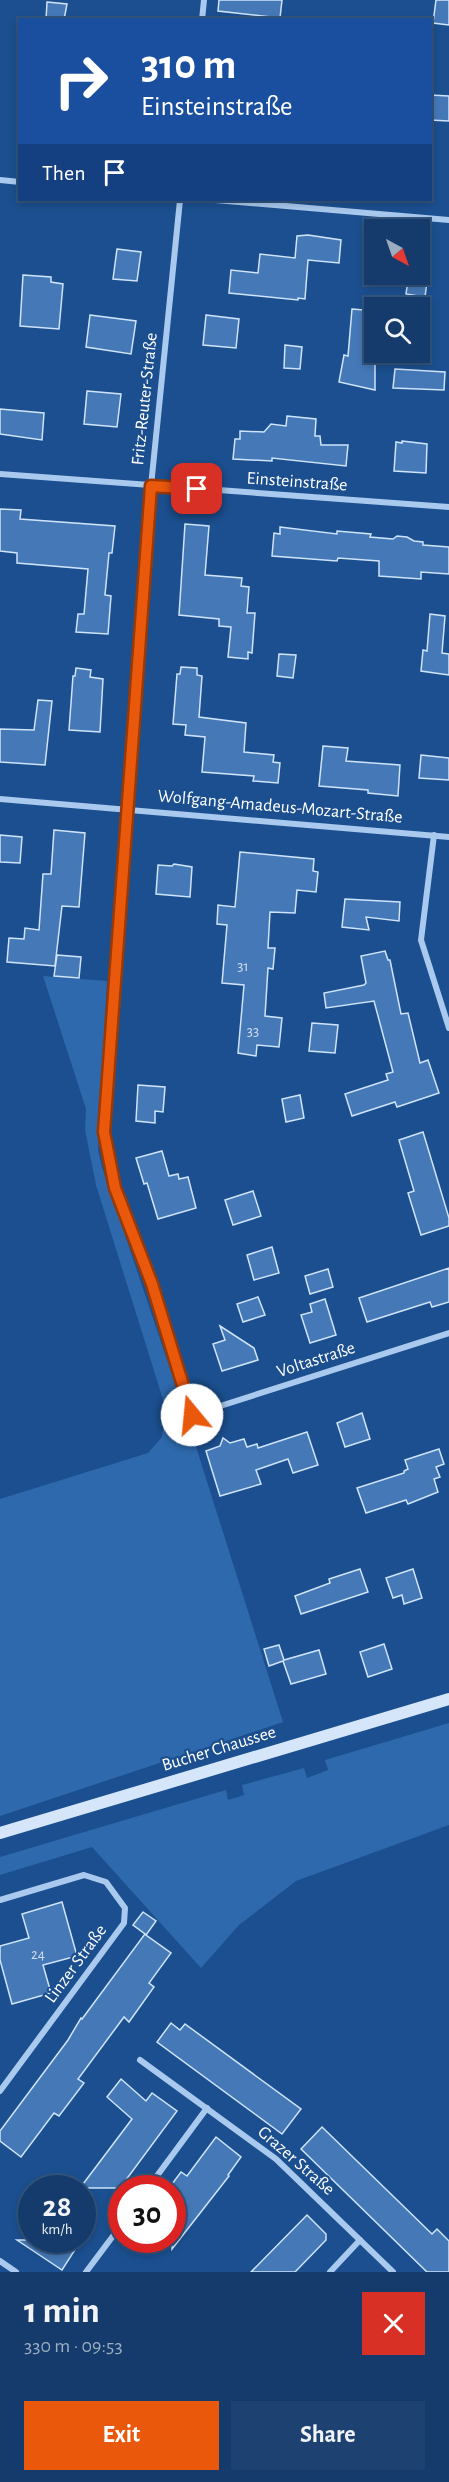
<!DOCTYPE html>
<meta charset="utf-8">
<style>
:root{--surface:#143b6b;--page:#1d4271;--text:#f1f3f6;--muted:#9dadc1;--line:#33557e;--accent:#ea580c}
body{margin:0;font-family:"Alegreya Sans",sans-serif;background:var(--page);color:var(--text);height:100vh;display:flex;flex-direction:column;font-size:22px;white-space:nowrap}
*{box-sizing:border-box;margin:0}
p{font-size:20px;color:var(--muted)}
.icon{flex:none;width:33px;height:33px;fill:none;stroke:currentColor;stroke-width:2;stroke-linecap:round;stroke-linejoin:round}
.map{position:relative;height:2272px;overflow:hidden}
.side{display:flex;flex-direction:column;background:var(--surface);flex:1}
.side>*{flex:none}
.top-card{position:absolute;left:18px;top:18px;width:414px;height:183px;border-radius:0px;box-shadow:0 3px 9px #0003,0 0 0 2px var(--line);background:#1a4fa0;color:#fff;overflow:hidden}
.needle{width:39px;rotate:140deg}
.controls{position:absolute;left:364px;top:219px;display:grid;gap:12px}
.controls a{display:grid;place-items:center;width:66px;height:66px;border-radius:0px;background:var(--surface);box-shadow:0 3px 9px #0003,0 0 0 2px var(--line);font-size:30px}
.speed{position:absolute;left:18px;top:2175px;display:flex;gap:12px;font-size:30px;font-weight:700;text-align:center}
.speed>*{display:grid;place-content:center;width:78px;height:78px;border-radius:50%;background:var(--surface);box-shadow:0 3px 9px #0003,0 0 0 2px var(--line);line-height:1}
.speed small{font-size:15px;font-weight:400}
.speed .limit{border:9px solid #d22;background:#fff;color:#111}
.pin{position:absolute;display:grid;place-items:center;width:51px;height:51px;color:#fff;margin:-26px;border-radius:12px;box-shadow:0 3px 9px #0006}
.me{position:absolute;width:66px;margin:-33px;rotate:343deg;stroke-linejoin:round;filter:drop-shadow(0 0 4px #0008)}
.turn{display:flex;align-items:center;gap:21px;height:126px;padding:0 24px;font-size:27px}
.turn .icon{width:78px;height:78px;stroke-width:2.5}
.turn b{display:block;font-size:42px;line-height:51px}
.then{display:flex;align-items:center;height:57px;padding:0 24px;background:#0003;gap:12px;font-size:22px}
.round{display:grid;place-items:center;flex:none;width:63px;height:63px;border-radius:0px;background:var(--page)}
.summary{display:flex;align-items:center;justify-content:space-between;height:102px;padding:0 24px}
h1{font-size:36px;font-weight:700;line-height:45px}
.button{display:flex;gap:12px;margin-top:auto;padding:12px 24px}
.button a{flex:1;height:69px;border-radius:0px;background:var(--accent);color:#fff;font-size:24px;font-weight:700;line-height:69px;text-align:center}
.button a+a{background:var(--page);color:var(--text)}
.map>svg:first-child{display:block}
</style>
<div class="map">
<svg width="449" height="2272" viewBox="0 0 449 2272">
<rect width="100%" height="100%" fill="#1b4f8f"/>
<g fill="#2e69ad">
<polygon points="43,976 107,981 98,1150 102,1167 192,1434 283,1722 0,1816 0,1499 148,1453 162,1437 165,1406 96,1185 85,1130 86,1109"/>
<polygon points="449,1723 449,1825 296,1881 239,1925 201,1968 92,1847 0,1875 0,1857 226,1790 228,1800 244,1795 242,1785 304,1768 307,1778 328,1770 325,1760"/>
</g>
<g fill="#4478b7" stroke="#cfe3fa" stroke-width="1.5">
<polygon points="219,0 282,0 280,18 218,11"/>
<polygon points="436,0 449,0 449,25 433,23"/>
<polygon points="47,2 67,4 64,20 46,20"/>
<polygon points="430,95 449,96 449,121 430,120"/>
<polygon points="308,235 341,240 339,263 308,260 305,299 298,298 298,300 229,293 231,270 258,273 260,254 295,258 297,236"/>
<polygon points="117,249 141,252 137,281 113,279"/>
<polygon points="409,274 428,274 425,297 406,294"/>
<polygon points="23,275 51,277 51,282 63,284 59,329 20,326"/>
<polygon points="352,309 375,311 375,390 339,382 344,355 348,356"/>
<polygon points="90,315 136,321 131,354 86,347"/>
<polygon points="206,315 239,319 236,348 203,345"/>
<polygon points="285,345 302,347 300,369 284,368"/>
<polygon points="395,369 445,372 444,390 393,388"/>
<polygon points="87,391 121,394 117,427 84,424"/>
<polygon points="0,409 44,413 42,440 0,434"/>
<polygon points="287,416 316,419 315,436 320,436 321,445 348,445 346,466 272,458 272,461 233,459 235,439 240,439 240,431 264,432 271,424 286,426"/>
<polygon points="402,441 427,444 426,473 394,471 396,442 402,443"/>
<polygon points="0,509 21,510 20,519 115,526 112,553 109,553 105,595 111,596 108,634 76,632 78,614 84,614 88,569 17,563 17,553 0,551"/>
<polygon points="185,524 209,526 205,575 242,578 241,586 249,587 247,613 255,613 252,653 248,652 248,659 228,657 231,627 219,626 219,619 179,615"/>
<polygon points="280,527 337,534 337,531 371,534 370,537 393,539 397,536 407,537 414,541 423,542 423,545 449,547 449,574 421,572 421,579 379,576 379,561 338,558 337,561 272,556 274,533 280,534"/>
<polygon points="430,614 445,616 442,653 449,654 449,675 421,671 423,650 427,651"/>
<polygon points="279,654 296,655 293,678 277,676"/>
<polygon points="181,667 197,668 197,675 202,676 199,717 246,723 244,752 274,755 273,762 280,763 278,783 253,781 254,776 202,772 205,737 185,735 186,725 173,724 177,674 180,674"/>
<polygon points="76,668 91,670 90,677 103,679 100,732 69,730 73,676 75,676"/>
<polygon points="38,700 52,701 45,765 0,762 0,729 34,730"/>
<polygon points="323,746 348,748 346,761 400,765 398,796 368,793 368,790 319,786"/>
<polygon points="421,755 449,758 449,780 419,778"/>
<polygon points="54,830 85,833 79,907 62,906 55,966 7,962 9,938 24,939 25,928 39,930 43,874 51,874"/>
<polygon points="0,835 22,837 20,863 0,862"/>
<polygon points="240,852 314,859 313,871 318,872 316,892 297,890 295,913 270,912 268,948 275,948 273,969 268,968 265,1016 282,1018 279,1047 257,1045 256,1056 238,1053 244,985 222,983 227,925 217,924 218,905 235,907"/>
<polygon points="174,864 192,867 190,897 156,894 158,865 172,866"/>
<polygon points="345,899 400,902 399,921 366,917 369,930 342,927"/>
<polygon points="385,951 388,960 390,960 401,1014 408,1013 420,1063 428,1060 439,1093 397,1107 395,1102 352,1116 345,1094 388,1080 386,1074 393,1072 374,1001 326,1008 324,993 364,985 366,983 361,956"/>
<polygon points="57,955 81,957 79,978 54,976"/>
<polygon points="312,1023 338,1025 335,1053 309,1051"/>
<polygon points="138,1085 165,1087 163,1112 155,1111 155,1123 136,1121"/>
<polygon points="300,1095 304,1118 286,1122 282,1099"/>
<polygon points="423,1132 449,1218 449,1226 421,1235 408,1193 414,1191 399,1140"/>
<polygon points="162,1151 169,1176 178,1174 179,1179 188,1177 196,1208 158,1219 147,1183 144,1184 136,1158"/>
<polygon points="253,1191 261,1216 233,1225 225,1200"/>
<polygon points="272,1247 279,1273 254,1280 247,1255"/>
<polygon points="449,1268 449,1302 432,1307 430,1302 367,1322 359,1298"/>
<polygon points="328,1269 333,1287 310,1294 305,1276"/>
<polygon points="258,1297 265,1315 243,1322 237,1304"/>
<polygon points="325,1299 336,1335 310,1343 301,1315 312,1312 310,1304"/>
<polygon points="220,1326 254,1348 258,1360 222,1371 213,1344 225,1340"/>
<polygon points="362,1413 370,1439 345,1447 337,1423"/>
<polygon points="307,1432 318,1465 293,1473 288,1459 256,1470 261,1484 220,1496 206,1451 220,1446 223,1438 230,1443 244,1439 247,1447 257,1444 258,1448"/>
<polygon points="439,1449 444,1464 436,1467 440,1477 434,1479 438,1492 408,1504 406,1500 366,1513 357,1488 404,1473 404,1471 408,1469 405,1460"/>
<polygon points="360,1569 368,1592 301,1614 295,1596 330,1583 329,1579"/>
<polygon points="413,1569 422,1598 404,1604 402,1595 393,1598 386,1578"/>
<polygon points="384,1644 392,1669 368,1677 360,1652"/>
<polygon points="279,1645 284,1660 319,1650 326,1674 291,1684 283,1661 269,1666 264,1649"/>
<polygon points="62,1902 77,1956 43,1965 51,1993 12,2004 0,1960 0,1946 29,1938 22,1914"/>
<polygon points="143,1912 156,1921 146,1935 171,1953 149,1983 154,1987 129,2022 124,2017 78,2079 84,2083 59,2116 54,2113 21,2157 0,2141 0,2131 68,2040 81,2018 82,2019 145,1934 133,1925"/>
<polygon points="171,2023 180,2030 185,2024 301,2109 282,2134 157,2042"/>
<polygon points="121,2079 146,2101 152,2093 177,2111 120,2188 80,2188 132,2119 107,2097"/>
<polygon points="322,2127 432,2234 437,2229 449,2241 449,2272 427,2272 301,2149"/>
<polygon points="216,2137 241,2157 228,2175 229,2176 172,2249 172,2184 181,2172 187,2176"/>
<polygon points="307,2215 326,2234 326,2240 295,2272 251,2272"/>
<polygon points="17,2240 69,2240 78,2245 62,2270"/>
</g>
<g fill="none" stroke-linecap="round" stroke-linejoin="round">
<g stroke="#a9c9ee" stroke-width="6">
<polyline points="202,20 204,0"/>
<polyline points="0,180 20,182"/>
<polyline points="180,200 151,486 107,1083 104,1132 115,1188 152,1284 192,1415 449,1333"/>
<polyline points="215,200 449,220"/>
<polyline points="0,474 449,507"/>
<polyline points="0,799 449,837"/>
<polyline points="434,835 421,940 449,1028"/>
<polyline points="0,1900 84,1875 106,1882 125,1908 124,1923 0,2091"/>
<polyline points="140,2060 276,2159 393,2272"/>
<polyline points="148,2188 207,2108"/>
<polyline points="0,2261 16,2272"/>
<polyline points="86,2272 122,2224"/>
<polyline points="330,2272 360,2240"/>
</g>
<polyline stroke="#d6e6fa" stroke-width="12" points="0,1833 449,1699"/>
</g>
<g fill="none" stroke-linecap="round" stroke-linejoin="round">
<g stroke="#983908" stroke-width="15">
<polyline id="route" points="192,1415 152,1284 115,1188 104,1132 151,486 197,489"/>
</g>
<use href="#route" stroke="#ea580c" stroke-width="10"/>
</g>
<g text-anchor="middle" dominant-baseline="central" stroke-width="4.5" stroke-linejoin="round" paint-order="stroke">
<g font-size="15" fill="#d0dded">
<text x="243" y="966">31</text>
<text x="253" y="1031">33</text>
<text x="38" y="1954">24</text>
</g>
<g font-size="18" fill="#fff" stroke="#1b4f8f">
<text transform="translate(145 399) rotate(-84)">Fritz-Reuter-Straße</text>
<text transform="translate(297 482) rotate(4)">Einsteinstraße</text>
<text transform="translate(280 807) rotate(5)">Wolfgang-Amadeus-Mozart-Straße</text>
<text transform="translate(316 1360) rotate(-18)">Voltastraße</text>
<text transform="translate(219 1749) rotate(-17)">Bucher Chaussee</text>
<text transform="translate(76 1964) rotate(-54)">Linzer Straße</text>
<text transform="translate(296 2161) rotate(41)">Grazer Straße</text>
</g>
</g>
</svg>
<div class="controls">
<a><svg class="needle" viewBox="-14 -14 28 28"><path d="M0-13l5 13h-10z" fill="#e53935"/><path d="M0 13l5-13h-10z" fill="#9dadc1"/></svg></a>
<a><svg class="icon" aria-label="search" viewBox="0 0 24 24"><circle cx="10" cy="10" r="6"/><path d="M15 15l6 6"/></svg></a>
</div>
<div class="speed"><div>28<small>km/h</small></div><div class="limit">30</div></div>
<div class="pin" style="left:197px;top:489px;background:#d93025"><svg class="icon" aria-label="arrive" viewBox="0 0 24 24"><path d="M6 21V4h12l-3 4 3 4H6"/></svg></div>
<svg class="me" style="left:192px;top:1415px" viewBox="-20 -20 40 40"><circle r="19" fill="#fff"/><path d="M0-13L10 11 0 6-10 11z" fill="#ea580c"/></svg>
<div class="top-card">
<div class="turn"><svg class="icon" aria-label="right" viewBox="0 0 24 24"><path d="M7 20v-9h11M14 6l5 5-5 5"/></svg><div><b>310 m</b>Einsteinstraße</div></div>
<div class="then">Then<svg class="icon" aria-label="arrive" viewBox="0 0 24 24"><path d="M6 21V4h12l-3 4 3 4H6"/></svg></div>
</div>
</div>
<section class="side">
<div class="summary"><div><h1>1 min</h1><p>330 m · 09:53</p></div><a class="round" style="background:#d93025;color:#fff"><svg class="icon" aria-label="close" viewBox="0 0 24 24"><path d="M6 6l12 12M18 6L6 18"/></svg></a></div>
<div class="button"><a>Exit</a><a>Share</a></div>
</section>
